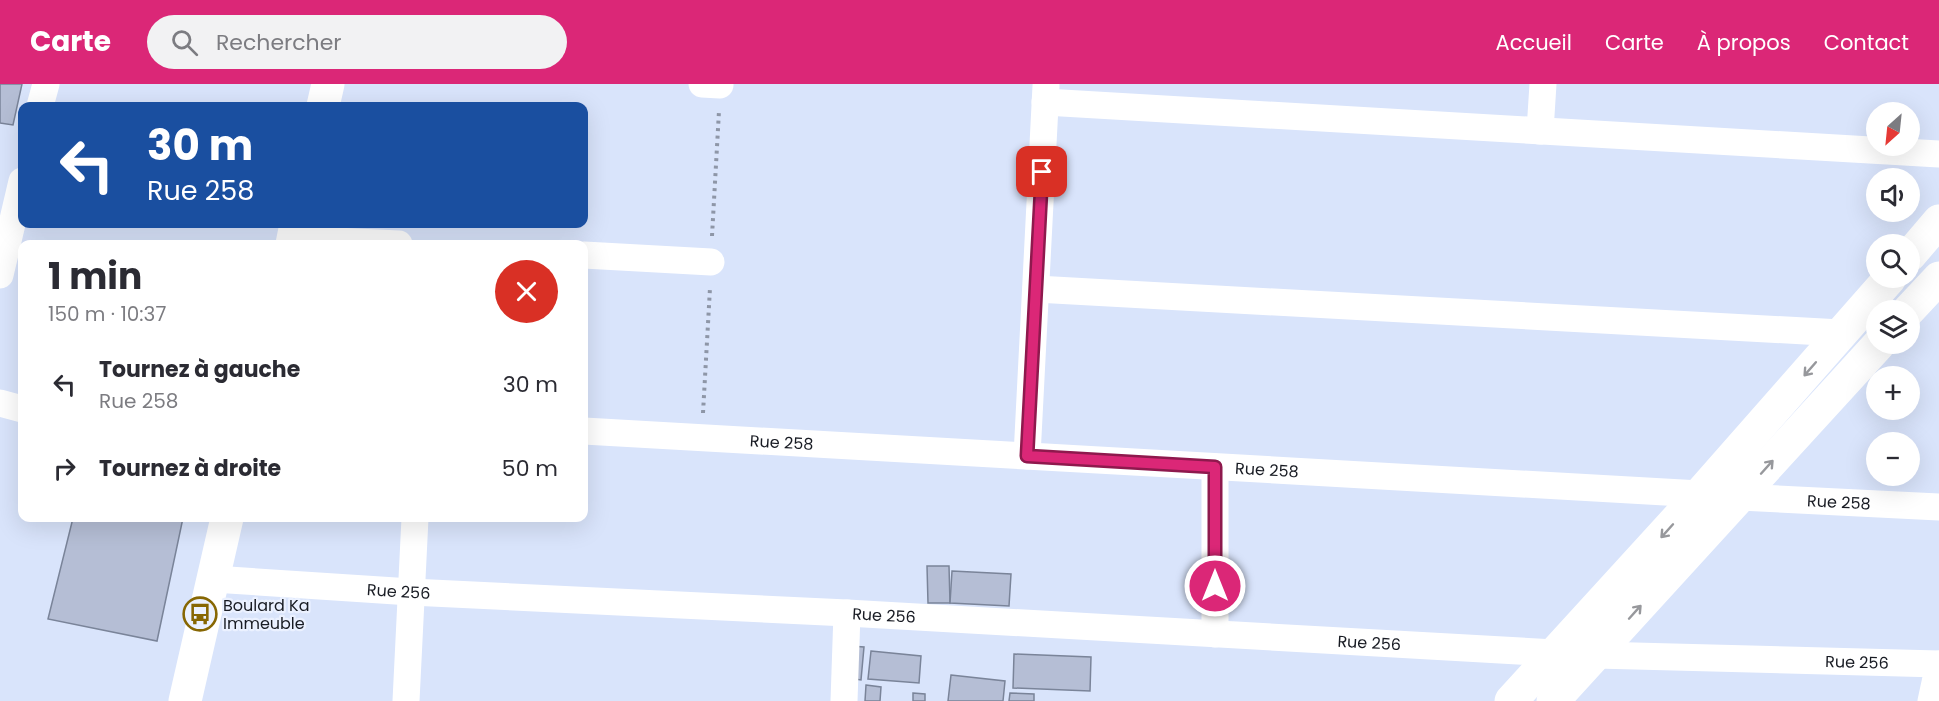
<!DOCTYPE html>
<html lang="fr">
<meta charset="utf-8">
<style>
:root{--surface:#fff;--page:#f2f2f3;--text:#2b2b33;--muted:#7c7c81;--accent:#db2777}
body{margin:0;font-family:Poppins,sans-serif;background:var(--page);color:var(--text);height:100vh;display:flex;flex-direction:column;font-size:22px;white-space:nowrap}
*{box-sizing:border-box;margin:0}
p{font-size:20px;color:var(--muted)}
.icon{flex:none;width:33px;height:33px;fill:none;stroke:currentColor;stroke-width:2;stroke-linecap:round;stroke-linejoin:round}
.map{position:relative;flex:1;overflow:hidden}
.drawer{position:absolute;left:18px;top:156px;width:570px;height:282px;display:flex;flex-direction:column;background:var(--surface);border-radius:12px;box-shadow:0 6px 24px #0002}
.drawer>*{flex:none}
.guide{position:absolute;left:18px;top:18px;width:570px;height:126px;border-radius:12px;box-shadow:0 6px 24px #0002;background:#1a4fa0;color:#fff;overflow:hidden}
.needle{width:39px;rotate:207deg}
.fabs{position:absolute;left:1866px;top:18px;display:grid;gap:12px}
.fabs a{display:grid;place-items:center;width:54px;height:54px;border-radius:50%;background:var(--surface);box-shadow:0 6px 24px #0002;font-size:30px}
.pin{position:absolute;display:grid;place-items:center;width:51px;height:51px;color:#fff;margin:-26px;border-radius:12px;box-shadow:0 3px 9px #0006}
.me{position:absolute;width:66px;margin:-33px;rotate:0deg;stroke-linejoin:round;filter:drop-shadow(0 0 4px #0008)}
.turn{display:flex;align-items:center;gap:21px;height:126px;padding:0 30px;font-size:27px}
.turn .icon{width:78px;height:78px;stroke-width:2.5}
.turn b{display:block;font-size:42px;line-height:51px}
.round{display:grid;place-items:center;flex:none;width:63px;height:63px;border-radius:32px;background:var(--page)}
.summary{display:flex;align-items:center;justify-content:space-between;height:102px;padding:0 30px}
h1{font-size:36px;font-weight:700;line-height:45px}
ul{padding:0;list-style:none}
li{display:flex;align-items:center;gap:18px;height:84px;padding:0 30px}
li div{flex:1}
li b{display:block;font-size:22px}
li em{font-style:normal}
header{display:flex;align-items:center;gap:36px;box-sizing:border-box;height:84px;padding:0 30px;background:var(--accent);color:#fff}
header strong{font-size:28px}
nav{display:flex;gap:33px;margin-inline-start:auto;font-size:21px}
.search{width:420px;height:54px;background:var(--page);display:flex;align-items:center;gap:15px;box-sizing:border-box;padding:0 21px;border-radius:33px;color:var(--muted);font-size:22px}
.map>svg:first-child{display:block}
</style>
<header>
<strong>Carte</strong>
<div class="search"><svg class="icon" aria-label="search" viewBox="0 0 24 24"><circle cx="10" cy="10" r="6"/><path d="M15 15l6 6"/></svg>Rechercher</div>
<nav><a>Accueil</a><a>Carte</a><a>À propos</a><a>Contact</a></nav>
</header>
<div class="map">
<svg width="1939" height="617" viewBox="0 0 1939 617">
<rect width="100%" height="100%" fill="#d9e4fb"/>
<g fill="#b5bed5" stroke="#7a8499" stroke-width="1.5">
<polygon points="0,0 22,0 13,41 0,39"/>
<polygon points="73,434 183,434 157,557 48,535"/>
<polygon points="927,482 949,482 950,519 928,519"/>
<polygon points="952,487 1011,490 1009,522 950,519"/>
<polygon points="850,562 864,563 861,596 848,594"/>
<polygon points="871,567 921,572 919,599 868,595"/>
<polygon points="1014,570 1091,573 1090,607 1013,604"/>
<polygon points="951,591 1005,597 1003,617 948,617"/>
<polygon points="866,601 881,603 880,617 865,617"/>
<polygon points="913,609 925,610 925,617 913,617"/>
<polygon points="1010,609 1034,610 1034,617 1009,617"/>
</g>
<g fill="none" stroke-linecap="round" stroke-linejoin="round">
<g stroke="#8e96a7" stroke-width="4" stroke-dasharray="3 4.5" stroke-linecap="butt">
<polyline points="712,152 719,27"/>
<polyline points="703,329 710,204"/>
</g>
<g stroke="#fff" stroke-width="27">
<polyline points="702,0 720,1"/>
<polyline points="1045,18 1939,70"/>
<polyline points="40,22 46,0"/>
<polyline points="1540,47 1543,0"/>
<polyline points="293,155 399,160"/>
<polyline points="584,171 711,178"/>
<polyline points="0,191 22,97"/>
<polyline points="1036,205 1841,249"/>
<polyline points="0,319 22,325"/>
<path id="s1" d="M584,347L1700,410"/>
<polyline points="1027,372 1046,2"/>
<path id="s2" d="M1740,413L1939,423"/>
<path id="s3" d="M213,495L411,508L847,529L1555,569"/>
<polyline points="1215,550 1215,383"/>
<path id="s4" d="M1596,571L1939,580"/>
<polyline points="406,617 415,434"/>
<polyline points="844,617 847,529"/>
<polyline points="1931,617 1939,580"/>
</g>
<g stroke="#fff" stroke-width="33">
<polyline points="1910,171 1939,137"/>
<polyline points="1909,226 1939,194"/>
<polyline points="1511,617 1700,410 1890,194"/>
<polyline points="1553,617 1879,260"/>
</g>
<g stroke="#fff" stroke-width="33">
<polyline points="323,22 328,0"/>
<polyline points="292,160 296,140"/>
<polyline points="185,617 227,434"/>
</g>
</g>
<defs><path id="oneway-shaft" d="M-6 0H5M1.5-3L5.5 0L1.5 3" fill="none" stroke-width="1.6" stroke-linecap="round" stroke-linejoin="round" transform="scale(1.5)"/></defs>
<g stroke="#97989c">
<use href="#oneway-shaft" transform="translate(1810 285) rotate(131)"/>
<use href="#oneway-shaft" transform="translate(1767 383) rotate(-48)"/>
<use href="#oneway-shaft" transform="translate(1667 447) rotate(132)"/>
<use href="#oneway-shaft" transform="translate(1635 528) rotate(-48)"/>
</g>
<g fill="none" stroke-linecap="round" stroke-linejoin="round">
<g stroke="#8e194d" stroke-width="15">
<polyline id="route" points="1042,88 1027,372 1215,383 1215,502"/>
</g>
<use href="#route" stroke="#db2777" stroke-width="10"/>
</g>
<defs>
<g id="bus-ring" transform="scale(1.725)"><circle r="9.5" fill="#ebf1ff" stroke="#876703" stroke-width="1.5"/><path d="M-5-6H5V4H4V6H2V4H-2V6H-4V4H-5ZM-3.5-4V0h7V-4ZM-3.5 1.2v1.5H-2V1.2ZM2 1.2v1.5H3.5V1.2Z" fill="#876703"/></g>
</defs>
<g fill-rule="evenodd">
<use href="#bus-ring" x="200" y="530"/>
</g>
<g text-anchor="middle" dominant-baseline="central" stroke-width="4.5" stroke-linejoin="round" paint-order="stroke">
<g font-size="16" fill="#181b23" stroke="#ebf1ff">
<text stroke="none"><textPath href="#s1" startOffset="198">Rue 258</textPath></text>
<text stroke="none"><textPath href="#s1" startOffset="684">Rue 258</textPath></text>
<text stroke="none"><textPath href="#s2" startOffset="99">Rue 258</textPath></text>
<text stroke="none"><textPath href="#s3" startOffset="186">Rue 256</textPath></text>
<text stroke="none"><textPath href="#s3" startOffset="672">Rue 256</textPath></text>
<text stroke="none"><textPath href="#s3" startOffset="1158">Rue 256</textPath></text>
<text stroke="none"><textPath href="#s4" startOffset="261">Rue 256</textPath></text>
</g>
<g font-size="16" fill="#181b23" stroke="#ebf1ff" text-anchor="start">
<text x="223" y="521">Boulard Ka<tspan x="223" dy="18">Immeuble</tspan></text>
</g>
</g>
</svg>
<div class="fabs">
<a><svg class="needle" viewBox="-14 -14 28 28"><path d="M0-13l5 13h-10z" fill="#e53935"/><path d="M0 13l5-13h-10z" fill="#7c7c81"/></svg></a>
<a><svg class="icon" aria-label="sound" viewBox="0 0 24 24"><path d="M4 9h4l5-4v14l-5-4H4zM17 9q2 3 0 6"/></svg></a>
<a><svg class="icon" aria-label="search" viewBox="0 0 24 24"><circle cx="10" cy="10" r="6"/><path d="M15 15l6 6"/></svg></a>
<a><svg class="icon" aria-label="layers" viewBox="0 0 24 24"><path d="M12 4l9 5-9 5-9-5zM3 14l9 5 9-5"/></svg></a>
<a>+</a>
<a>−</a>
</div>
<div class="pin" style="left:1042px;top:88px;background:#d93025"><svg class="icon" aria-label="arrive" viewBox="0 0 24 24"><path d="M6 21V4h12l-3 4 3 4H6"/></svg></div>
<svg class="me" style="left:1215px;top:502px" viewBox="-20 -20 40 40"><circle r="17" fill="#db2777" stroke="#fff" stroke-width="3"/><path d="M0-11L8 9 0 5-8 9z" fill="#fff"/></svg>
<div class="guide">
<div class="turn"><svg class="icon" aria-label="left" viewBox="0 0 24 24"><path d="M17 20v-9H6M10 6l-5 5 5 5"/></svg><div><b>30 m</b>Rue 258</div></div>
</div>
<section class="drawer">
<div class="summary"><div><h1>1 min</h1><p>150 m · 10:37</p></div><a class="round" style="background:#d93025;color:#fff"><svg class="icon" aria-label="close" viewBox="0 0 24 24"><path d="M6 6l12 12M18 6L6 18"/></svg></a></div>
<ul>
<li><svg class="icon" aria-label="left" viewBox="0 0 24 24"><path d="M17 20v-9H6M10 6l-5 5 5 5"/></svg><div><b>Tournez à gauche</b><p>Rue 258</p></div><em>30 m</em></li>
<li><svg class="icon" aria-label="right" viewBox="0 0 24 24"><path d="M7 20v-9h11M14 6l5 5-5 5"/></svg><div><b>Tournez à droite</b></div><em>50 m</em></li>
</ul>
</section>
</div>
